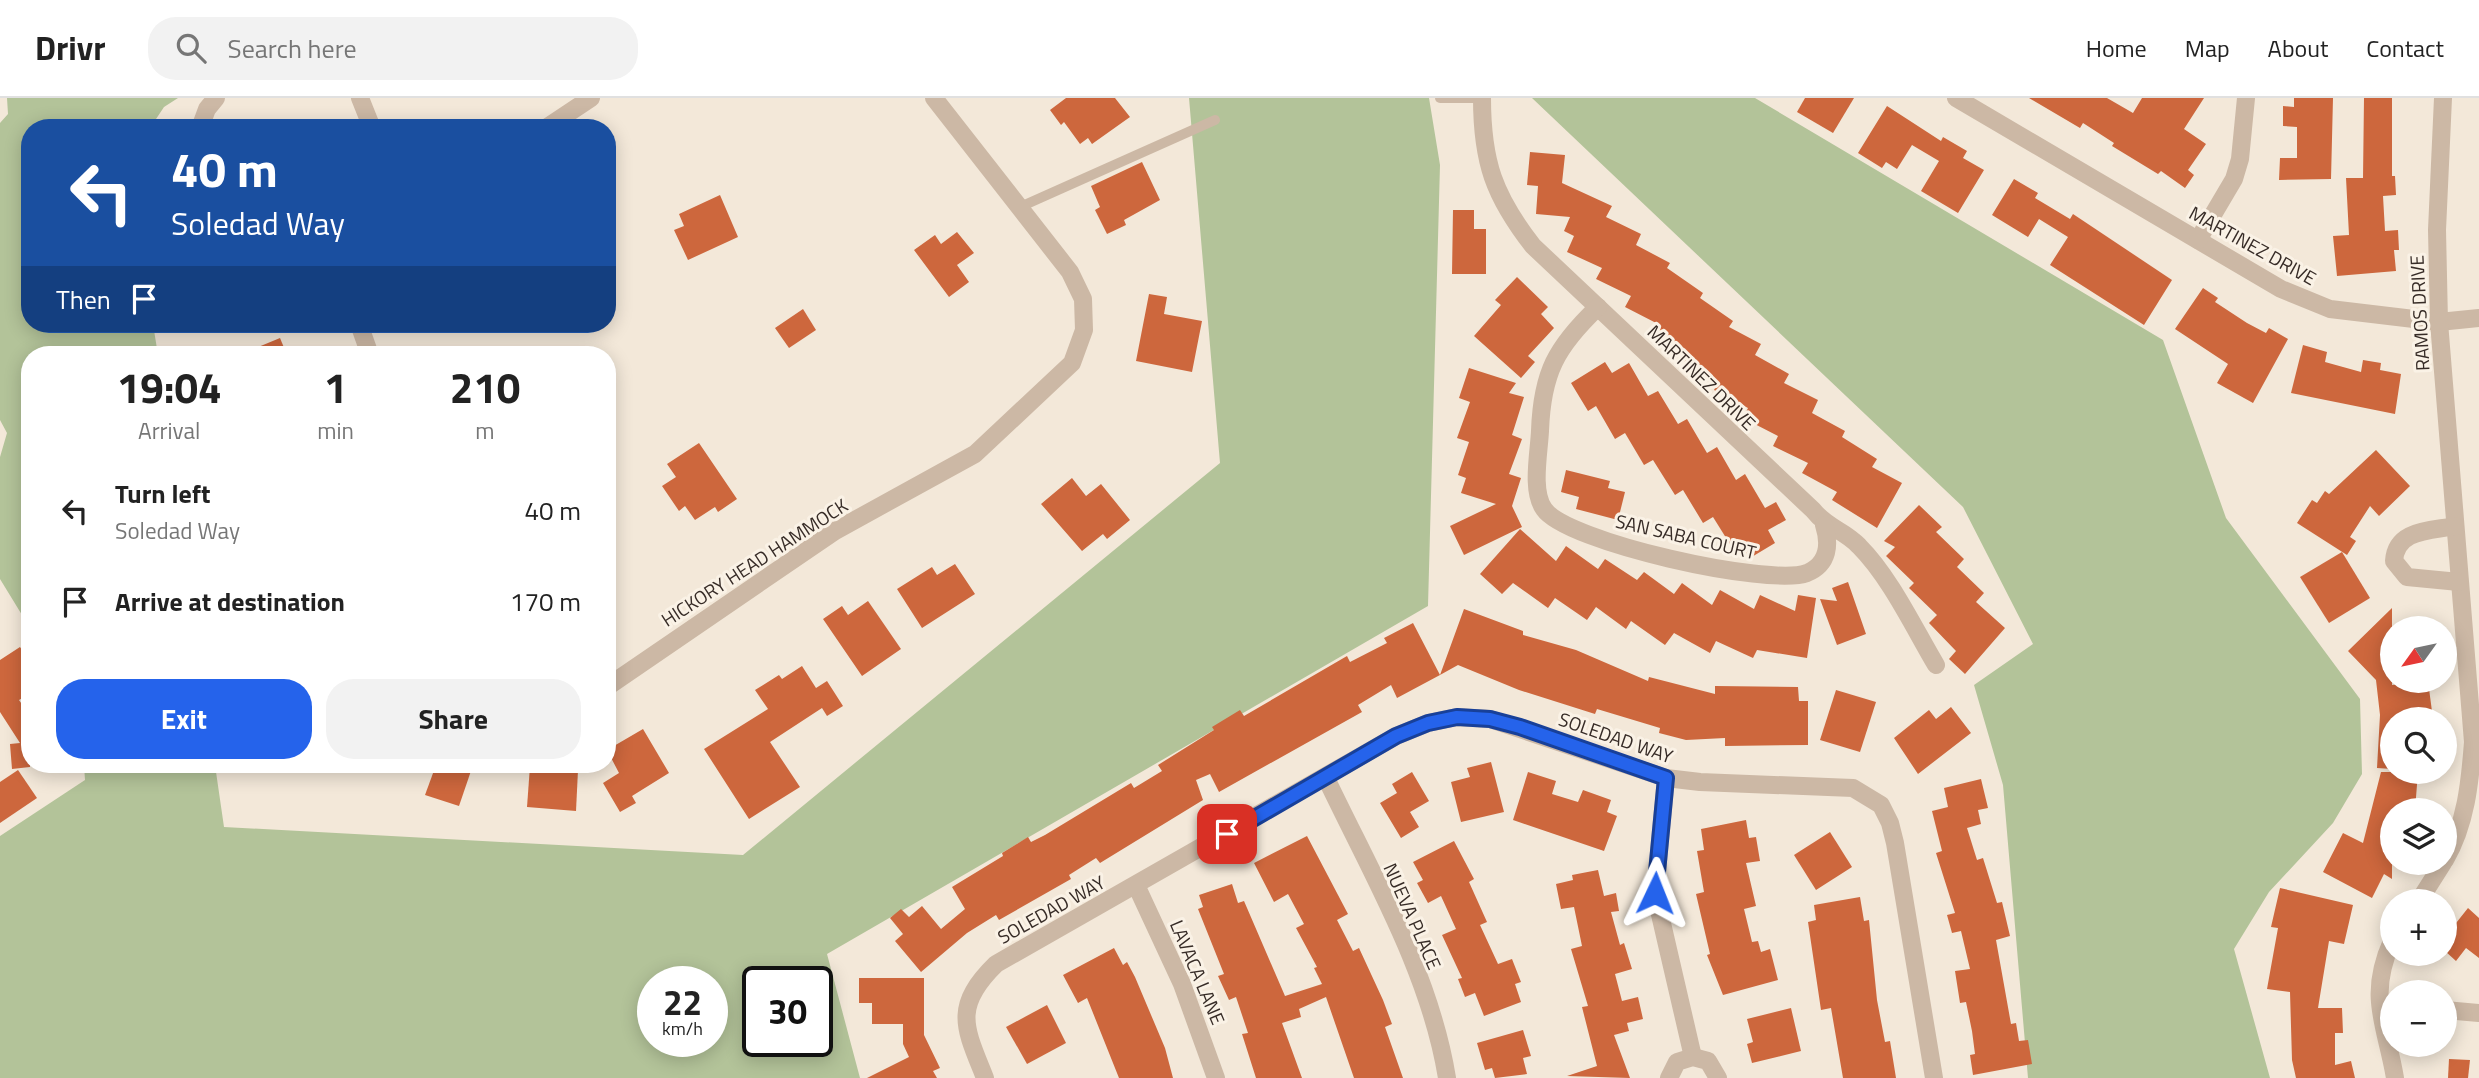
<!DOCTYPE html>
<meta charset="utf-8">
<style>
:root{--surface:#fff;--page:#f2f2f2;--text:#222;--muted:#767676;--line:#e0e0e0;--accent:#2563eb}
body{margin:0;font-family:"Titillium Web",sans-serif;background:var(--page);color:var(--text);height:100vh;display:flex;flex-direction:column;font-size:26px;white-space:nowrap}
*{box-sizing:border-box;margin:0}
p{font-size:23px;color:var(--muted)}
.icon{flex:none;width:38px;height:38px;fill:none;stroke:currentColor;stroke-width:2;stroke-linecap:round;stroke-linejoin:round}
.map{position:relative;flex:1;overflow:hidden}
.side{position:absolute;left:21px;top:248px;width:595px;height:427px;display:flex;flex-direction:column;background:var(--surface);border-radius:28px;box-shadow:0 4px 18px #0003}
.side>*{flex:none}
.guide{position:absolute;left:21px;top:21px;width:595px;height:214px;border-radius:28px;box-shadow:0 4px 18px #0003;background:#1a4fa0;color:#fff;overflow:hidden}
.needle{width:46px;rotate:237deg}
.buttons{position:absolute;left:2380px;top:518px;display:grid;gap:14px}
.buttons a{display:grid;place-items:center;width:77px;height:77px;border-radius:50%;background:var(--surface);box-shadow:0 4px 18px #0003;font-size:35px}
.speed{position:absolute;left:637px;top:868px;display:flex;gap:14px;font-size:35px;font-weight:700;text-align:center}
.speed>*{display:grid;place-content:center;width:91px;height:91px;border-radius:50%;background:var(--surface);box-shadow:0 4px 18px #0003;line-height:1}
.speed small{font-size:18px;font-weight:400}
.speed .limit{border:4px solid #111;border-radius:10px;background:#fff;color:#111}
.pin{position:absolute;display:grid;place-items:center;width:60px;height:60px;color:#fff;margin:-30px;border-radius:14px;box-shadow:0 4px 10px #0006}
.me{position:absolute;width:77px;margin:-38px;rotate:2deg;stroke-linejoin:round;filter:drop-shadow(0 0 5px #0008)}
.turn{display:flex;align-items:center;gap:24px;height:147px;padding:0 35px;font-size:32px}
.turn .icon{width:91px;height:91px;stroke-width:2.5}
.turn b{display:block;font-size:49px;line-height:60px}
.then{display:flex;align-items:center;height:66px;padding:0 35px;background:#0003;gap:14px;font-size:26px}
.eta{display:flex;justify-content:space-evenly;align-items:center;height:119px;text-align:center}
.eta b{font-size:42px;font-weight:700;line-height:49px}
.button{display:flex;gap:14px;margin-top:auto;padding:14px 35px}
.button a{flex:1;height:80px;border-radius:28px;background:var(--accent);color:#fff;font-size:28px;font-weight:700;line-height:80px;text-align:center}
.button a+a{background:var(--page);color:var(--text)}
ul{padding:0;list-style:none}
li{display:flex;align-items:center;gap:21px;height:91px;padding:0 35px}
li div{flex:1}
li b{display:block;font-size:26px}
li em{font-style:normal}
header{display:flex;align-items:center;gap:42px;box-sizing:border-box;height:98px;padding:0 35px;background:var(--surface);border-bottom:2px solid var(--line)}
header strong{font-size:33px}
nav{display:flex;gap:38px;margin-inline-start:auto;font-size:24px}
.search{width:490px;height:63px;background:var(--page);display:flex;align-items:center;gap:18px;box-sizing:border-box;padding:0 24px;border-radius:28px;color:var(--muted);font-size:26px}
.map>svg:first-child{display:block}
</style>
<header>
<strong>Drivr</strong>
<div class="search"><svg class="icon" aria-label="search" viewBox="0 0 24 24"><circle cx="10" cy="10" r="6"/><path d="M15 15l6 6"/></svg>Search here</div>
<nav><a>Home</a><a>Map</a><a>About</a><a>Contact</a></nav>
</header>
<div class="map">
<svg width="2479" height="980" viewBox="0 0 2479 980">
<rect width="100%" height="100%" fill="#f3e8d9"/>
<g fill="#b3c399" fill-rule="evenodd">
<polygon points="7,0 178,0 164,9 150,30 30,30 30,226 153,226 158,257 30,257 30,530 0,481 0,359 7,335 0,322 0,25 8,16"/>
<path d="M1189,0H1429L1440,67L1428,508L827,856L860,980H0V738L85,682L84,667H215L224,729L743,757L1220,365ZM653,884H712V943H653ZM758,884H817V943H758Z"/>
<polygon points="1532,0 1755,0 2163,242 2226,420 2360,601 2362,676 2333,725 2269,794 2234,851 2270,980 2028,980 2003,687 1974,587 2033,546 1963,409"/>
</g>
<g fill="#cd673d">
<polygon points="1066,0 1115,0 1130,19 1092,46 1088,40 1080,46 1064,24 1061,27 1050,12"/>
<polygon points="1805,0 1854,0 1833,35 1797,14"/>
<polygon points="2029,0 2107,0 2133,15 2142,0 2204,0 2184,31 2206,46 2188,72 2194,77 2185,90 2161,73 2158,76 2112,48 2114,45 2083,25 2080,30"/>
<polygon points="2294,0 2333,0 2331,81 2279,82 2280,60 2297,60 2297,29 2283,28 2283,8 2294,9"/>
<polygon points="2364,0 2392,0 2392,78 2395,78 2396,97 2383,98 2385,133 2398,132 2399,152 2394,152 2396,173 2337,178 2333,138 2349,137 2346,80 2363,80"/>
<polygon points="1887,8 1941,43 1943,39 1967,53 1963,60 1984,72 1958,115 1921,93 1939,63 1912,47 1897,71 1886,64 1882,70 1858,55"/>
<polygon points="1530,54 1565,57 1562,85 1612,108 1606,119 1641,136 1636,147 1670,165 1667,170 1703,195 1700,200 1733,223 1729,229 1761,246 1755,257 1789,276 1784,285 1818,302 1812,315 1845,333 1842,339 1877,361 1872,369 1902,385 1877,430 1832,402 1837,394 1802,375 1808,365 1773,348 1778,338 1743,320 1748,310 1714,292 1717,286 1684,263 1688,257 1655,235 1660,227 1625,209 1631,198 1596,181 1602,170 1567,154 1574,138 1564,133 1570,119 1536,116 1538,88 1527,87"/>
<polygon points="1142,64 1160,102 1124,122 1126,127 1107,136 1095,112 1100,109 1091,88"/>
<polygon points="2014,81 2038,95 2035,100 2070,121 2073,116 2172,182 2144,227 2050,167 2068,139 2039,121 2028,139 1992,117"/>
<polygon points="720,97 738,139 688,162 674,132 684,128 679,116"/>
<polygon points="1453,112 1474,112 1474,131 1486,131 1486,176 1452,176"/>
<polygon points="957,134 974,155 957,167 969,184 949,199 914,152 935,137 941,146"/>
<polygon points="1517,179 1548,209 1541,216 1554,230 1528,258 1535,264 1521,280 1474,238 1501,207 1495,202"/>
<polygon points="2203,190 2218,200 2215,204 2247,225 2266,235 2269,230 2288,241 2253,305 2217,285 2228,266 2175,231"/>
<polygon points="1149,196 1167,199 1164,216 1202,223 1192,274 1136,263"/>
<polygon points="803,211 816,232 789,250 775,230"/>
<polygon points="280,240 287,257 239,257"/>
<polygon points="2303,247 2327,254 2325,264 2361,274 2363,262 2381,265 2380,272 2401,276 2395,316 2291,295"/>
<polygon points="1605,264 1612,275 1629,265 1648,298 1658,293 1678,326 1687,321 1707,355 1717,349 1736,382 1745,376 1765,410 1776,404 1786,422 1768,432 1775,445 1750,460 1741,446 1733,451 1713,419 1703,425 1683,392 1675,397 1653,362 1644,367 1625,335 1615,341 1596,308 1588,313 1571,285"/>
<polygon points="1469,270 1516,285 1509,295 1524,299 1512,337 1522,341 1509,376 1521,380 1512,408 1522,429 1464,457 1450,428 1496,406 1461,395 1466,380 1458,377 1469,344 1457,340 1470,304 1459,300"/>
<polygon points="699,345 737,401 718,414 715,409 695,422 685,408 679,413 662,388 676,379 667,366"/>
<polygon points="2376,352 2410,388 2379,418 2370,408 2350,439 2356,443 2347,457 2297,425 2312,402 2317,405 2325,393 2329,396"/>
<polygon points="1566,372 1610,383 1608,390 1625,394 1618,422 1576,411 1579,399 1561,394"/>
<polygon points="1072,380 1086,398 1101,386 1130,422 1107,441 1103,436 1082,453 1041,406"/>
<polygon points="1919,407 1942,429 1936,434 1964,461 1957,469 1984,495 1976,504 2005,530 1965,576 1949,561 1956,553 1929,525 1937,517 1909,490 1914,485 1886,458 1895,449 1884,443"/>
<polygon points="1520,431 1556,463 1566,448 1598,471 1605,461 1637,482 1644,474 1674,496 1682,485 1712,507 1720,492 1754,511 1760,497 1795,513 1798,497 1816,500 1807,560 1757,552 1753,560 1716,543 1710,555 1674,535 1665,547 1631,523 1626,531 1596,509 1587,522 1555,500 1548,510 1513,485 1502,496 1480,476"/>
<polygon points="2342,454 2370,500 2329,525 2300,479"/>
<polygon points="955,466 975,496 922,530 897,491 932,469 937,477"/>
<polygon points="1848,484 1866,536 1837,547 1820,501 1837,503 1832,490"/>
<polygon points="868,503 901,551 862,578 823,521 842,508 848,517"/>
<polygon points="2392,510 2392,587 2428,583 2433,621 2392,621 2392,671 2377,670 2380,617 2376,582 2348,553"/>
<polygon points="1464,511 1523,533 1523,537 1576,552 1648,583 1649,579 1715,596 1715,588 1798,589 1799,603 1808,603 1808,647 1725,648 1725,640 1686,642 1659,635 1660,630 1597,611 1595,616 1519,592 1458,567 1440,577"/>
<polygon points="1413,525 1440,577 1397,600 1391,587 1358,607 1362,614 1219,694 1210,676 1196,682 1203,702 1100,765 1096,760 1069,777 1071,781 999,822 996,817 967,835 921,874 895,843 903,836 890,820 901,811 909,819 922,808 941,831 965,811 952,789 1003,758 1002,755 1028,739 1031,744 1045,737 1131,685 1134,690 1162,673 1158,667 1214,632 1212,629 1240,612 1244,618 1347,558 1350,564 1387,545 1384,540"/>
<polygon points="20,549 30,564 30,596 19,602 30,618 30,669 12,671 10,646 20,645 0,614 0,562"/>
<polygon points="802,568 816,590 827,583 843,608 827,618 822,610 770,644 800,689 749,721 704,651 768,611 755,592 779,577 782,581"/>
<polygon points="1836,592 1876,604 1860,654 1820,642"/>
<polygon points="1951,609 1971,635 1918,676 1894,640 1929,612 1936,621"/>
<polygon points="643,631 669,675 632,698 636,705 620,714 603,685 619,675 607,652"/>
<polygon points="1491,664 1504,714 1461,724 1451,684 1470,679 1467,670"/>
<polygon points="436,667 473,667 459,708 425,697"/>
<polygon points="530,668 578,672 576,713 527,709"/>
<polygon points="18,672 37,700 0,725 0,684"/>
<polygon points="1412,674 1429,703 1410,714 1419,729 1401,740 1380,705 1397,695 1392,686"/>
<polygon points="1528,674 1556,683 1552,696 1578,704 1583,692 1611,702 1607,714 1617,718 1604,753 1513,722"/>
<polygon points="2381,674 2418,674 2415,712 2392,712 2392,781 2384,776 2372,800 2323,774 2343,735 2363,745"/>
<polygon points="1981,681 1988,710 1978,712 1981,726 1967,730 1977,762 1983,760 1997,805 2002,804 2010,838 1996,842 2011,926 2016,925 2019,943 2028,942 2032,966 1973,977 1970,957 1975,956 1972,933 1966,904 1960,905 1955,873 1970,871 1961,833 1952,835 1947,817 1955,815 1936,755 1942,753 1932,713 1948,709 1944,690"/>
<polygon points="1746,722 1749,740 1756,739 1760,763 1746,765 1756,808 1744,811 1752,844 1758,843 1761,854 1770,851 1778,882 1723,897 1707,857 1710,856 1696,796 1704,794 1697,753 1704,752 1701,731"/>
<polygon points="1830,734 1852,769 1816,792 1794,757"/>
<polygon points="1307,738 1348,816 1337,822 1353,853 1359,850 1383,902 1392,926 1385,929 1403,980 1354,980 1326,899 1299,911 1301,919 1282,925 1302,980 1256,980 1242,936 1248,935 1236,899 1229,902 1218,878 1224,876 1198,811 1203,809 1199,797 1232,786 1238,805 1244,803 1285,898 1322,886 1314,870 1317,869 1296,830 1304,826 1288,796 1274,804 1254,765"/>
<polygon points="1454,743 1474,781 1469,784 1487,824 1480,827 1498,866 1512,861 1521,884 1515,886 1521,904 1484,918 1475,895 1465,899 1458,881 1462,880 1442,837 1456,831 1441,798 1428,805 1417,785 1423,782 1413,764"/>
<polygon points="1598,772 1604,798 1616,795 1619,813 1611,814 1620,847 1624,845 1632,871 1615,876 1622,903 1638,899 1643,921 1627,925 1629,933 1614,937 1630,980 1567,978 1597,968 1582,909 1588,908 1571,851 1582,848 1574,809 1561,811 1556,786 1573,782 1572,777"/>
<polygon points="2280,790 2353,807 2344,846 2329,843 2318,910 2342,910 2343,935 2335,935 2335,967 2351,963 2355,980 2296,980 2292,962 2290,894 2267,891 2278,830 2271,829"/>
<polygon points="1860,799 1864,823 1869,822 1877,902 1885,944 1890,943 1896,980 1843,980 1831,910 1821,912 1808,824 1816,822 1814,807"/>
<polygon points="2468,810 2479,820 2479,860 2466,850 2456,863 2445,853 2445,839"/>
<polygon points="1114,850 1123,867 1127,864 1135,879 1165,950 1173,980 1119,980 1087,900 1078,905 1063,877"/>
<polygon points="859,880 924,880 924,937 940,970 933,973 937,980 867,980 909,959 903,946 903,926 872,926 872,905 859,905"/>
<polygon points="1047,907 1066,945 1027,966 1006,929"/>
<polygon points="1791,910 1801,953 1752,965 1747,946 1753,944 1747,921"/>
<polygon points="1523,932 1531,958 1523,960 1527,976 1495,980 1492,970 1485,972 1477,945"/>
<polygon points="2449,961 2470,962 2468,980 2448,980"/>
</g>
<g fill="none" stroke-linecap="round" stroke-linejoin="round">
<g stroke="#ccb8a5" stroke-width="10">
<polyline points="1440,0 1482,0"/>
<polyline points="1020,109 1215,22"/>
</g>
<g stroke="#ccb8a5" stroke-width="18">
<polyline points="360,0 372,30"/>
<path d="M1482,0C1482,64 1494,98 1533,148L1813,412C1827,430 1844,432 1859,448C1890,479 1914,530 1936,567"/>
<polyline points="1956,0 2281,191 2330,211 2439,224 2479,220"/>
<path d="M2443,0L2437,132L2439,224L2473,644C2470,684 2466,726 2445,762"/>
<polyline points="200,30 207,11 216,0"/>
<polyline points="546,30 591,0"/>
<polyline points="2198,142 2234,81 2240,61 2246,0"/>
<path d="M1598,209C1556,249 1542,275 1540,333C1539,355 1531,393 1544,411C1566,444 1769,489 1807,475C1829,466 1830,446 1824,427"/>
<polyline points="359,226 370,257"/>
<path d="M2455,428C2430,433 2396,431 2394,463L2407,479L2459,484"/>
<polyline points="607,589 835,433 975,356 1072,265 1084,232 1083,201 1070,174 934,0"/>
<path d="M1326,680C1371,775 1430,874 1447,980"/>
<polyline points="1666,680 1655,795 1693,959"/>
<polyline points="1136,787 1182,886 1216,980"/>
<polyline points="2419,803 2443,765"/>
<path d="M2392,843C2367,899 2386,926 2395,980"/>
<polyline points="2445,912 2479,915"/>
<path d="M985,980C965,930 952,909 996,866L1396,638L1428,625L1457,619L1490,621L1666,680L1700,684L1853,690L1881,707L1890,725L1895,745L1934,980"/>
<polyline points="1669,980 1677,964 1693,959 1708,963 1718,980"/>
</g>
</g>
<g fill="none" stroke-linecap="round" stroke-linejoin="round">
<g stroke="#184099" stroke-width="18">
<polyline id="route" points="1227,736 1396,638 1428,625 1457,619 1490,621 1520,629 1666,680 1655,795"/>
</g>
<use href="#route" stroke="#2563eb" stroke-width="12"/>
</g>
<g text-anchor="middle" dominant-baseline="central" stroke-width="6" stroke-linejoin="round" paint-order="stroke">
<g font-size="19" fill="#372c27" stroke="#faf2e6">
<text transform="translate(2253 147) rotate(29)">MARTINEZ DRIVE</text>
<text transform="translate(2419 215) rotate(-93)">RAMOS DRIVE</text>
<text transform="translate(1702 279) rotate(44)">MARTINEZ DRIVE</text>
<text transform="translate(1686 438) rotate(13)">SAN SABA COURT</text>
<text transform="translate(754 464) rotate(-33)">HICKORY HEAD HAMMOCK</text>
<text transform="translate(1616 639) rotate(19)">SOLEDAD WAY</text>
<text transform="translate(1051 811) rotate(-29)">SOLEDAD WAY</text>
<text transform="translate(1413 818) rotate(66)">NUEVA PLACE</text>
<text transform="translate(1198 874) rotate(67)">LAVACA LANE</text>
</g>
</g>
</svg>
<div class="buttons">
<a><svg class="needle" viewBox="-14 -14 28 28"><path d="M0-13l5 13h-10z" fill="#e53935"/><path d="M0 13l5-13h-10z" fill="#767676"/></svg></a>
<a><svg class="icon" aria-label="search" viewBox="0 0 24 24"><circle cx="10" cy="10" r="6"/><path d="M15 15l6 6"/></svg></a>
<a><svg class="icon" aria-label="layers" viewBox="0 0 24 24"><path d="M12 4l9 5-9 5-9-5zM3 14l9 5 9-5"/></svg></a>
<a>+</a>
<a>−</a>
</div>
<div class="speed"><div>22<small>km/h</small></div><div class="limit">30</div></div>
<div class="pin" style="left:1227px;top:736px;background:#d93025"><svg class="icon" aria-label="arrive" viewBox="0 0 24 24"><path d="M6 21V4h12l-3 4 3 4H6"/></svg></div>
<svg class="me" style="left:1655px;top:795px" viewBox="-20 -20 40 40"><path d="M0-17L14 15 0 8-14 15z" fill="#2563eb" stroke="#fff" stroke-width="4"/></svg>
<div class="guide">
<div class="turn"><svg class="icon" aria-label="left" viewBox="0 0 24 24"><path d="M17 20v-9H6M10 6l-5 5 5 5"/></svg><div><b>40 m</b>Soledad Way</div></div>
<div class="then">Then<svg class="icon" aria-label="arrive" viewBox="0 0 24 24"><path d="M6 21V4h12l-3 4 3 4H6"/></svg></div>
</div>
<section class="side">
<div class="eta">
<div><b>19:04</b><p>Arrival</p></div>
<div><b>1</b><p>min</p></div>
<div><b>210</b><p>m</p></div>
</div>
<ul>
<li><svg class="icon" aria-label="left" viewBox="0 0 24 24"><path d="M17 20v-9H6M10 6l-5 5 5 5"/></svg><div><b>Turn left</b><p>Soledad Way</p></div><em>40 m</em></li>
<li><svg class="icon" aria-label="arrive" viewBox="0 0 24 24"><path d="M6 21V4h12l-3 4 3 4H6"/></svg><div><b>Arrive at destination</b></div><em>170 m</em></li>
</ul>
<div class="button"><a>Exit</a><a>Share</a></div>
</section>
</div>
